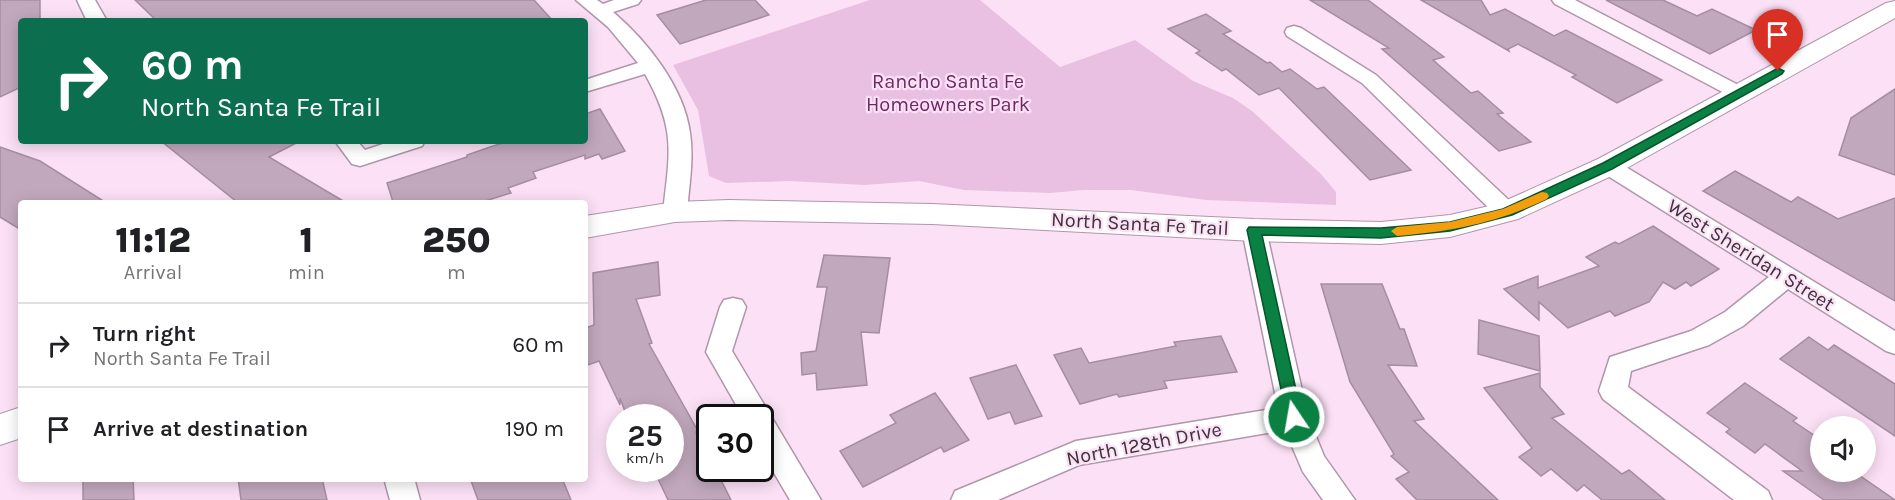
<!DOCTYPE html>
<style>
:root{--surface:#fff;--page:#f2f2f2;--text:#202124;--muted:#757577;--line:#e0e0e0}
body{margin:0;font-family:Karla,sans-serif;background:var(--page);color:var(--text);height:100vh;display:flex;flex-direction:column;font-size:22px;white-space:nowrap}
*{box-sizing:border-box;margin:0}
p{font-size:20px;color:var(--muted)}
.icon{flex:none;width:33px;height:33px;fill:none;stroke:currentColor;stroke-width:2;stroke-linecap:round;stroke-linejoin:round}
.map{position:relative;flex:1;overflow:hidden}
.drawer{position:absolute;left:18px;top:200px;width:570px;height:282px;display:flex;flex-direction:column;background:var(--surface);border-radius:6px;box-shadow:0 3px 15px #0003}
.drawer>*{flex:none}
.top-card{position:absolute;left:18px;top:18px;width:570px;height:126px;border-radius:6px;box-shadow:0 3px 15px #0003;background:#0b6e4f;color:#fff;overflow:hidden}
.controls{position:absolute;left:1810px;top:416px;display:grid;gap:12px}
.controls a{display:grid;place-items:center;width:66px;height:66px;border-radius:50%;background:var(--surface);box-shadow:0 3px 15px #0003;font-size:30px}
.speed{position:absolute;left:606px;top:404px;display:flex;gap:12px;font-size:30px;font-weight:700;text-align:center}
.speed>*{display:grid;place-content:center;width:78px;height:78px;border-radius:50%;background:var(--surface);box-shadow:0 3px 15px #0003;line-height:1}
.speed small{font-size:15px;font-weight:400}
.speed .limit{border:3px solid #111;border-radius:9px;background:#fff;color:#111}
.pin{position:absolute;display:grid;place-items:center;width:51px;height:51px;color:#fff;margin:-62px -26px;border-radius:50% 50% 50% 0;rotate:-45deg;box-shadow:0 0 6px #0007}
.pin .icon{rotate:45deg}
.me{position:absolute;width:66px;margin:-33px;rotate:348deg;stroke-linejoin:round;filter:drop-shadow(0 0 4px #0008)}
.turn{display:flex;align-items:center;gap:21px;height:126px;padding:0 24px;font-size:27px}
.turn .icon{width:78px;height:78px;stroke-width:2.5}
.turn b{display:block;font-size:42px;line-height:51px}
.eta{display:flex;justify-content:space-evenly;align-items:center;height:102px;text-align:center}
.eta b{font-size:36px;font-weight:800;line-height:42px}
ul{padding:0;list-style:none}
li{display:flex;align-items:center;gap:18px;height:84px;padding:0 24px;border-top:2px solid var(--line)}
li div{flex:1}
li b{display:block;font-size:22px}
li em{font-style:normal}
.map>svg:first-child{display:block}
</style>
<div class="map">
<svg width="1895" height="500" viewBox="0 0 1895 500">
<rect width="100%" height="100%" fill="#fce1f6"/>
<polygon fill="#e9c0e1" points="870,0 980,0 1060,67 1135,40 1193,81 1233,98 1252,111 1321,174 1336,192 1336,205 1206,200 1131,190 1084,190 1050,193 964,190 919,181 864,185 790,181 726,183 709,176 698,110 673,65"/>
<g fill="#c2a8bd" stroke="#a68da1" stroke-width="1.5">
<polygon points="0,0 40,0 40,21 21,21 21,87 0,97"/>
<polygon points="135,0 534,0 553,21 157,21"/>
<polygon points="706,0 755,0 769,15 680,44 657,15"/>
<polygon points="1310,0 1368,0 1444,57 1433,60 1471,93 1478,91 1503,113 1497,114 1531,142 1499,151 1382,49 1389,48"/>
<polygon points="1421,0 1481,0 1490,15 1505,9 1554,36 1566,30 1662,80 1617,103 1572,77 1576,75 1518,44 1508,49 1509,51"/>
<polygon points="1606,0 1663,0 1697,16 1712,9 1756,30 1710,54"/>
<polygon points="1206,14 1231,31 1223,34 1267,63 1270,62 1282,72 1290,69 1317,89 1324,87 1411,170 1370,180 1279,88 1259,95 1226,69 1222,71 1196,53 1200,51 1168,29"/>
<polygon points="1895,89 1895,175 1839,155 1851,118"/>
<polygon points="600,109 625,151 602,159 599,154 585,159 585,155 533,172 536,178 508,188 511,193 482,202 393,202 387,183 467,157 467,155 490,147 509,141 585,141 585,114"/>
<polygon points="161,141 300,141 269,157 345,202 237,202"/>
<polygon points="0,147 40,161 105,202 21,202 21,230 0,217"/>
<polygon points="1735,171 1791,202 1798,197 1838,219 1895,198 1895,301 1703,191"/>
<polygon points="1653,226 1719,269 1691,286 1686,282 1675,289 1663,282 1649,302 1615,316 1610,311 1568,328 1539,302 1539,320 1504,289 1538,276 1538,288 1599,266 1586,257 1615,242 1619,244"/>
<polygon points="824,255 890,258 879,333 861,332 867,385 817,390 816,373 802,375 801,353 816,351 827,287 817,287"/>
<polygon points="658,262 660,295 636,299 652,343 649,344 698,431 696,432 710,457 710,468 715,468 731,500 668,500 653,468 670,468 670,417 627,417 620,398 620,405 599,361 585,366 585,328 594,325 593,273"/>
<polygon points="1321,284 1382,284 1400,329 1404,329 1417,366 1388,365 1424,419 1414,421 1498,500 1417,500 1396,479 1409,472 1391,456 1394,454 1350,382"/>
<polygon points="1479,320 1539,336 1540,371 1478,354"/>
<polygon points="1221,336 1237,372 1164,381 1167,388 1119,397 1117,394 1080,404 1054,355 1081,348 1089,363 1176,346 1174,342"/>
<polygon points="1809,337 1828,350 1834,345 1895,384 1895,436 1780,359"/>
<polygon points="1016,365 1042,416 1015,424 1010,412 988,419 970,378"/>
<polygon points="1540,373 1540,387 1564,414 1552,418 1622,474 1629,470 1665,500 1602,500 1584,485 1577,491 1551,469 1541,476 1519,457 1532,448 1484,388"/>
<polygon points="1745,383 1797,418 1793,421 1821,440 1821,471 1853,471 1895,500 1824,500 1783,471 1802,471 1765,444 1755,453 1726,432 1730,429 1707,413"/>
<polygon points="935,393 969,440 944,452 941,447 863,487 840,451 896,423 890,415"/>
<polygon points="83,478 133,478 134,500 83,500"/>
<polygon points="238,478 322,478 327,500 241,500"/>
<polygon points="470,478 562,478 571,500 478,500"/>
</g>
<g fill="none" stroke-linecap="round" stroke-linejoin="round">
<g stroke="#b096ab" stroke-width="3">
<g id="minor">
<polygon points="77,0 95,0 107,21 87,21"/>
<path d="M576,0H597L603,4L614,0H641L638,4L613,12C647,41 684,87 690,133C694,159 689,186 687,212L683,218L675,220L667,218L663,212C670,152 676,129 645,74L585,92V80L638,63L608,27Z"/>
<polygon points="1552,0 1575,0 1746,89 1749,93 1746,97 1732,97 1555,4"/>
<polygon points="1294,26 1301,28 1376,75 1515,206 1519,212 1515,218 1507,220 1499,218 1362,83 1287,36 1285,32 1287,28"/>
<polygon points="335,141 357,141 365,150 392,141 425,141 422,146 360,166 352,164"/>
<polygon points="1608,159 1616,161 1895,331 1895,354 1886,351 1788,289 1743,326 1709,345 1631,371 1628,387 1768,491 1772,500 1734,500 1603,399 1599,391 1610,357 1691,331 1725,312 1769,277 1600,171 1597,166 1600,161"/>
<polygon points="1254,222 1262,224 1266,230 1308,417 1324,456 1355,500 1323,500 1303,472 1285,430 1079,465 998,500 951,500 955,491 1076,441 1278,408 1242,230 1246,224"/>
<polygon points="733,298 742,300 746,307 732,351 821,500 790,500 760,449 760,417 743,417 706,352 720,307 724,300"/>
<polygon points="384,478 414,478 420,500 390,500"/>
</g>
</g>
<g stroke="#b096ab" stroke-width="2">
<g id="tertiary">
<polygon points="1895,1 1895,18 1618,173 1518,219 1450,237 1381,244 1254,241 932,224 729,220 675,222 585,238 585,216 675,202 729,200 932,204 1254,219 1381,222 1450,215 1498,204 1598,159 1886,3"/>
<polygon points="21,407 21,438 0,445 0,414"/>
</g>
</g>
<use href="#minor" fill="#fff" fill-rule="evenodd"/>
<use href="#tertiary" fill="#fff" fill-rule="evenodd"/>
</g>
<polygon fill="#0b8043" stroke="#07532c" stroke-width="1.5" points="1778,68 1784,71 1782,74 1612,169 1512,215 1450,231 1381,238 1262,235 1302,417 1300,422 1294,424 1288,422 1247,230 1249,227 1381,228 1450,222 1503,209 1603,163"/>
<path fill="#f59e0b" d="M1542,192L1547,193L1549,196L1547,199C1496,223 1453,231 1397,236L1391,231L1397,227L1450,222L1503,209Z"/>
<g text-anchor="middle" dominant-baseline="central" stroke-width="4.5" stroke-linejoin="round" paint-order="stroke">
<g font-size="20" fill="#6b2863" stroke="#fce1f6">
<text x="948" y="81">Rancho Santa Fe<tspan x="948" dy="23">Homeowners Park</tspan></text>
</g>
<g font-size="20" fill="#3d333b" stroke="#fce1f6">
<text transform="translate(1140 224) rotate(3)">North Santa Fe Trail</text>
<text transform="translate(1751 255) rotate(32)">West Sheridan Street</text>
<text transform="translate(1144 444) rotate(-11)">North 128th Drive</text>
</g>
</g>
</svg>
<div class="controls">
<a><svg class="icon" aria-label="sound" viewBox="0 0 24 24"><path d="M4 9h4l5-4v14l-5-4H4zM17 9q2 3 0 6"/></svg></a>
</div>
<div class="speed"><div>25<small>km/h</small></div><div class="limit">30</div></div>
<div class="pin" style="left:1778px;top:71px;background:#d93025"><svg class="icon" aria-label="arrive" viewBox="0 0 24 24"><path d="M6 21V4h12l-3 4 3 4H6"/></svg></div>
<svg class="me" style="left:1294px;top:417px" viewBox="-20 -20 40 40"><circle r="17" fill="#0b8043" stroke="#fff" stroke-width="3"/><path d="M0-11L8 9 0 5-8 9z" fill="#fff"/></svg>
<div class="top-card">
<div class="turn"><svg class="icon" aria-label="right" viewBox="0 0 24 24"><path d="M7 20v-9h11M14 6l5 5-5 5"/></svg><div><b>60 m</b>North Santa Fe Trail</div></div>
</div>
<section class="drawer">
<div class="eta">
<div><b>11:12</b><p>Arrival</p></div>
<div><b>1</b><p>min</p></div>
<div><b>250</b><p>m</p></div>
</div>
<ul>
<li><svg class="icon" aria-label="right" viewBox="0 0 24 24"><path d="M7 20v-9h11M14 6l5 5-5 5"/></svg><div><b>Turn right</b><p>North Santa Fe Trail</p></div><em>60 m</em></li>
<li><svg class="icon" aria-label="arrive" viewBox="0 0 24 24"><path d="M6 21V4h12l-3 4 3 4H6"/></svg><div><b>Arrive at destination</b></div><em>190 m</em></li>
</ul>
</section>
</div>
